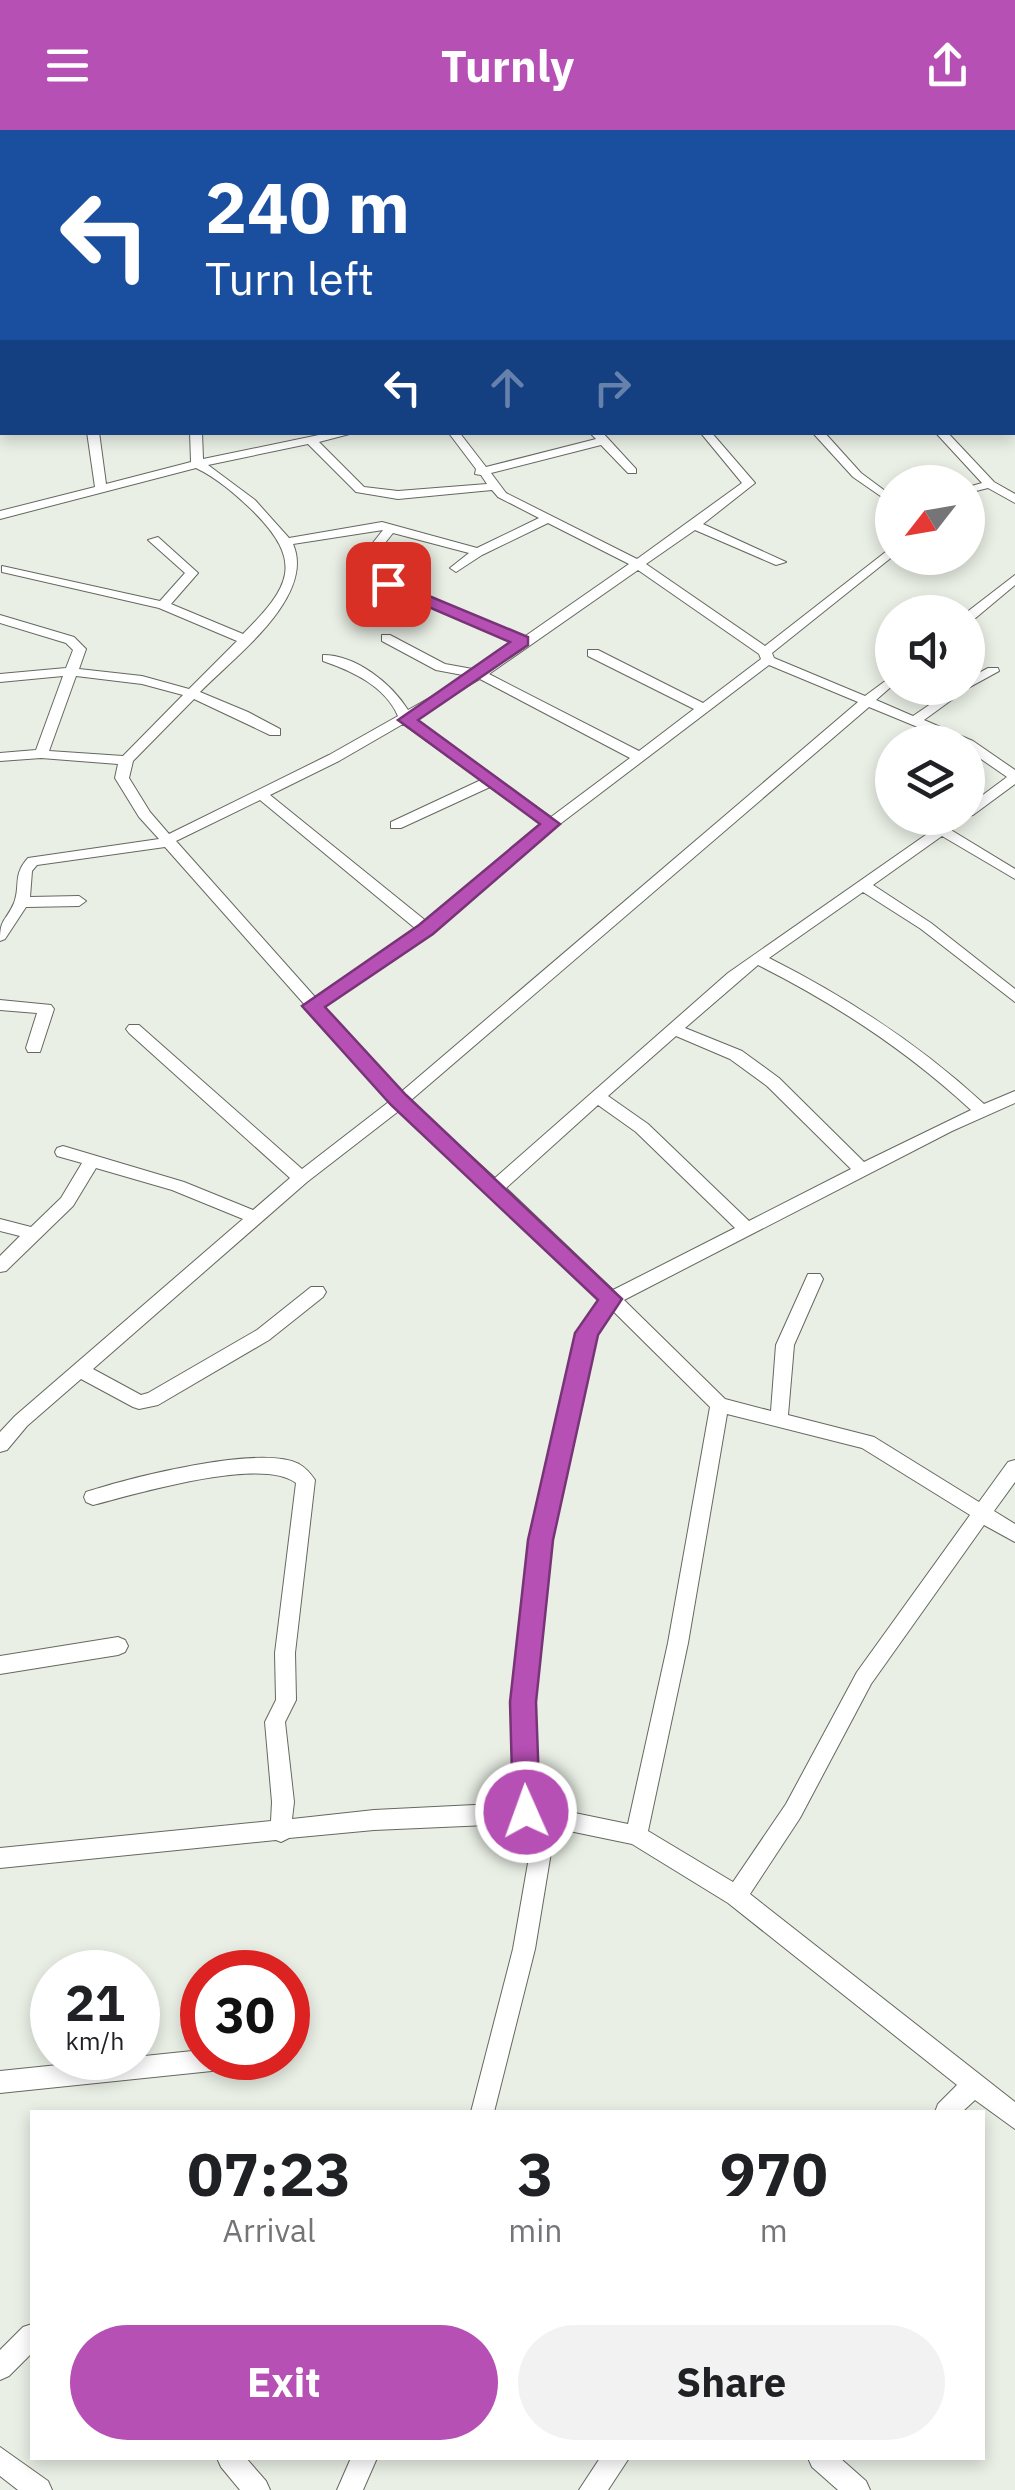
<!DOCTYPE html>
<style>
:root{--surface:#fff;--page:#f2f2f2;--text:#202124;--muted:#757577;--accent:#b750b5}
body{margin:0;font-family:"IBM Plex Sans",sans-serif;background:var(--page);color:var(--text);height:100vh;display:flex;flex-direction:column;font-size:38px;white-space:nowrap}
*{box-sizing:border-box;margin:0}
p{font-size:32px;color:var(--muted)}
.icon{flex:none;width:55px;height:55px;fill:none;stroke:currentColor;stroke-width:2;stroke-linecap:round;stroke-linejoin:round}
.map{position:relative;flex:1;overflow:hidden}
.panel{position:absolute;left:30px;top:1980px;width:955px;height:350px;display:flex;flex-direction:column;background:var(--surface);border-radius:0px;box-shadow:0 5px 15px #0003}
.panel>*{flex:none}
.hud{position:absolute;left:0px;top:0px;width:1015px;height:305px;box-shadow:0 5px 15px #0003;background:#1a4fa0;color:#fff;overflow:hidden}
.needle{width:65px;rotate:239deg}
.tools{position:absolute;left:875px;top:335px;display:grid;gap:20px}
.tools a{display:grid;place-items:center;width:110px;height:110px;border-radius:50%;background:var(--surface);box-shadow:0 5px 15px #0003;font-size:50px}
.speed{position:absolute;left:30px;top:1820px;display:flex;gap:20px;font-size:50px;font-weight:700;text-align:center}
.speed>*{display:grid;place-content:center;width:130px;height:130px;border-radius:50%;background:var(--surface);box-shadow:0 5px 15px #0003;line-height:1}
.speed small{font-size:25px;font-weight:400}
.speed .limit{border:15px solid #d22;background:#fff;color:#111}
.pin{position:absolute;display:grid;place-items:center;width:85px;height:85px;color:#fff;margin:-42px;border-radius:20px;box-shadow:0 5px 15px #0006}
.me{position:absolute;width:110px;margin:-55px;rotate:358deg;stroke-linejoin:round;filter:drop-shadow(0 0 8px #0008)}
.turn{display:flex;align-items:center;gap:35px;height:210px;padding:0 40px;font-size:45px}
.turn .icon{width:130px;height:130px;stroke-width:2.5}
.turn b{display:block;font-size:70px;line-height:85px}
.lanes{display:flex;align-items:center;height:95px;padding:0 40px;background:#0003;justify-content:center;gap:50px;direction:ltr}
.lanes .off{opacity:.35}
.eta{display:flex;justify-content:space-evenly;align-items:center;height:170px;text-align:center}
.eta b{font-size:60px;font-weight:800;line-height:70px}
.action{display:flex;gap:20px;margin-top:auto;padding:20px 40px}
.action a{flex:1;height:115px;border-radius:60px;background:var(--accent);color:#fff;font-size:40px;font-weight:800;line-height:115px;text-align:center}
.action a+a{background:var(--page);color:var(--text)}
header{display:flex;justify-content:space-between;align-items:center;height:130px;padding:0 40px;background:var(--accent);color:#fff;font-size:45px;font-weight:800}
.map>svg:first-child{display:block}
</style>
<header><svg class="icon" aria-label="menu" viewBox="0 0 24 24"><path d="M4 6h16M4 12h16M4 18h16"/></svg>Turnly<svg class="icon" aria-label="share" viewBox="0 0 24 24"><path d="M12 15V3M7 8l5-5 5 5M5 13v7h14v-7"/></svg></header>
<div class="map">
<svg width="1015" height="2360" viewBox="0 0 1015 2360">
<rect width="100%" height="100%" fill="#e9efe5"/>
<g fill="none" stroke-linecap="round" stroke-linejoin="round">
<g stroke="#646960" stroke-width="2">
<g id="street">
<polygon points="65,0 78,0 80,2 68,2"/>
<polygon points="459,0 469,0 471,2 461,2"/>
<polygon points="0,37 2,38 2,44 0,43"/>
<polygon points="2,60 2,66 0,67 0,61"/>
<rect x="0" y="101" width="2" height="6"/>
<rect x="0" y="140" width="2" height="6"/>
<rect x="1012" y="148" width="3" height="6"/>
<rect x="0" y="185" width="2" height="6"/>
<rect x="1012" y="257" width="3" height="8"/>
<path d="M87,302H99L106,354L191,332L190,302H202L203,329L333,302H357L319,312L364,357L398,361L487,354L481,345L475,344L476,339L448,302H459L486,337L596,309L592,305L594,303L602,302L636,339V343H628L601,315L491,343L506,363L637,429L742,353L700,302H711L755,353L703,394L786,432L776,435L695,400L646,434L765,516L892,417V427L772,523L774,528L865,566L892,546V556L876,570L913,586L954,558H968V549L988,538H998L999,541L968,558L924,590L973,611L1015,640V654L973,685L968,686V676L1007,647L968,620V612H954L869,577L410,971L495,1048L728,843L950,688H966L951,700L1015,739V749L942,706L873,755L931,793L1015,859V872L921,799L863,762L769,828C848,868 919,914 984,974L1015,961V973L952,1001L624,1170L725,1269L771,1281L776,1215L808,1144H820L823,1149L794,1215L788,1285L874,1307L979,1372L1008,1332L1015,1330V1352L994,1381L1015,1394V1412L984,1395L871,1554L800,1688L750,1764L1015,1972V1999L975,1970L962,1982H935L938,1974L957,1955L728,1773L632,1714L555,1698L535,1819L494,1982H471L513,1819L535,1693L374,1700L289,1708L281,1712L276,1710L0,1738V1718L271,1691L272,1672L265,1592L276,1570L275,1523L296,1353C262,1326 136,1364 93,1375L86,1372L84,1367L86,1362C129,1348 260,1314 299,1334C306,1338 311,1344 315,1350L295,1523L296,1570L285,1592L294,1672L292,1689L374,1680L515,1673L513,1572L531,1410L578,1203L601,1169L544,1112L400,980L307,1052L93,1239L141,1265L148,1263L257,1200L311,1157H323L326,1162L323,1167L269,1210L158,1275L139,1279L133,1277L81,1249L27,1296L7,1320L0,1322V1302L15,1286L243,1089L172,1060L96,1038L73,1076L6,1141L0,1142V1126L20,1106L0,1101V1089L31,1097L61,1068L82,1033L57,1026L55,1022L57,1018L63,1016L184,1052L253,1080L290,1048L129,903L126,899L129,895H139L302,1039L390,971L311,881L307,880L305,875L165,717L37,735L32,741L30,767L79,766L86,771L79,776L26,777L5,809L0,811C0,787 6,792 14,773C21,755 12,746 28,728L159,709L139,687L115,648L118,634L41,628L0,631V623L36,620L63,546L0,552V544L66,538L73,520L66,513L0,493V485L74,507L86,519L79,539L142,546L189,559L237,511L159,478L2,442V436L160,471L185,443L148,410L158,407L198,443L171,474L243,504C290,457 305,432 252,380C235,364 217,348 196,338L0,389V381L95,357ZM308,314L356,362L398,369L492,360L498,367L539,388L477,418L382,392L289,408L255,370L208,335ZM548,393L629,434L524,507L370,441L369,433L393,403L469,423L450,438L456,442L482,425ZM383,400L357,433L360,446L516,513L478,540L445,534L390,505H382V511L436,540L468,546L408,580C391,553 356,525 323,525V531C352,541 385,556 398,586L329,625L169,704L150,682L129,648L133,631L194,569L270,605H280V599L248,582L200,562C233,528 316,467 293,414ZM638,440L759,524L761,529L703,573L598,520H588V526L694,579L639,621L489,544ZM769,535L858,572L401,962L323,876L431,802L556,697ZM76,546L142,554L183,565L123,626L49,621ZM480,549L630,628L551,687L412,588ZM403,594L481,650L391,692V698H401L490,657L542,694L426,791L270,665L339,631ZM260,670L416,799L315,867L176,711ZM758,835C836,874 907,921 971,980L864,1032L779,948L742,921L685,898ZM676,906L730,929L767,956L851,1039L749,1091L648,994L608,966ZM598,975L636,1002L735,1098L613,1160L506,1058ZM612,1180L710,1277L668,1513L628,1694L536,1675L533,1572L551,1410L595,1205ZM727,1284L862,1318L970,1385L857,1542L786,1674L733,1752L648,1701L688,1513Z"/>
<polygon points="812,302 824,302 861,343 892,366 892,374 853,347"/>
<polygon points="935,302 947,302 994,352 1015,364 1015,373 988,358 968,363 968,357 982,353"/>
<polygon points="1015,445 1015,455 972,491 968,492 967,482"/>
<polygon points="0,870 51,875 54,879 40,922 28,922 26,918 37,883 0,880"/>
<polygon points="118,1507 125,1510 128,1516 125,1522 118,1525 0,1544 0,1526"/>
<polygon points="202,1920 202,1928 242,1928 239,1936 231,1939 0,1963 0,1941"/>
<polygon points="32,2194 32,2223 9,2246 0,2250 0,2220 23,2197"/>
<polygon points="0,2317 48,2351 52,2360 18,2360 0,2346"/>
<polygon points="217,2328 246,2328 266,2351 270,2360 240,2360 221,2337"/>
<polygon points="351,2328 377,2328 363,2360 337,2360"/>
<polygon points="600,2328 629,2328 608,2360 579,2360"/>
<polygon points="808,2328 840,2328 866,2351 870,2360 838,2360 812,2337"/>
</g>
</g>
<use href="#street" fill="#fff" fill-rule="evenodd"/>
</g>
<polygon fill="#b750b5" stroke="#773476" stroke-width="2.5" points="382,451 393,451 528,507 528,515 418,590 560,694 433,804 325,877 406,965 622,1169 598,1205 553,1410 536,1572 540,1682 536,1691 526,1694 517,1691 513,1682 510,1572 528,1410 575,1203 598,1170 391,975 302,876 419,795 540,694 398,590 510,512 382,457"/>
</svg>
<div class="tools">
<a><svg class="needle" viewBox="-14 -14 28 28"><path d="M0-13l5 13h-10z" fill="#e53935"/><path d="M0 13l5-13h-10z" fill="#757577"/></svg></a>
<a><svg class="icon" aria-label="sound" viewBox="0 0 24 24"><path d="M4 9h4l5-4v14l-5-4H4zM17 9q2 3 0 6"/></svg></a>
<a><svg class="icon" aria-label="layers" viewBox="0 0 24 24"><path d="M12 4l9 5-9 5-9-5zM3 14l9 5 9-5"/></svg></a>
</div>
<div class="speed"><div>21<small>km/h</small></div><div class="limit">30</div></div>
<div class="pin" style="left:388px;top:454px;background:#d93025"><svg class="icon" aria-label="arrive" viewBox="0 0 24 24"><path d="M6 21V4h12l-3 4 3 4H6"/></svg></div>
<svg class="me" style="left:526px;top:1682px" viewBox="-20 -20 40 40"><circle r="17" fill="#b750b5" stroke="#fff" stroke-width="3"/><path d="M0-11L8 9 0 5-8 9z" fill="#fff"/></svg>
<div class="hud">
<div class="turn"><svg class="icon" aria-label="left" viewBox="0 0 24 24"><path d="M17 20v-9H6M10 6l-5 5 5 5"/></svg><div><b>240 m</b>Turn left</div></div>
<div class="lanes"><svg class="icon" aria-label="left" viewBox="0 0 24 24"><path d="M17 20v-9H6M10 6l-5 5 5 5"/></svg><svg class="icon off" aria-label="ahead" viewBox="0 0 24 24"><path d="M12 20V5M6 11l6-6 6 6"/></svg><svg class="icon off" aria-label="right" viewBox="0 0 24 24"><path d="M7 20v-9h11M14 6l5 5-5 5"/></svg></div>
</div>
<section class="panel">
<div class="eta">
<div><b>07:23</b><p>Arrival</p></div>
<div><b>3</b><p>min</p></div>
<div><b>970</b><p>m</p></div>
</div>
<div class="action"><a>Exit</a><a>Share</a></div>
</section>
</div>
